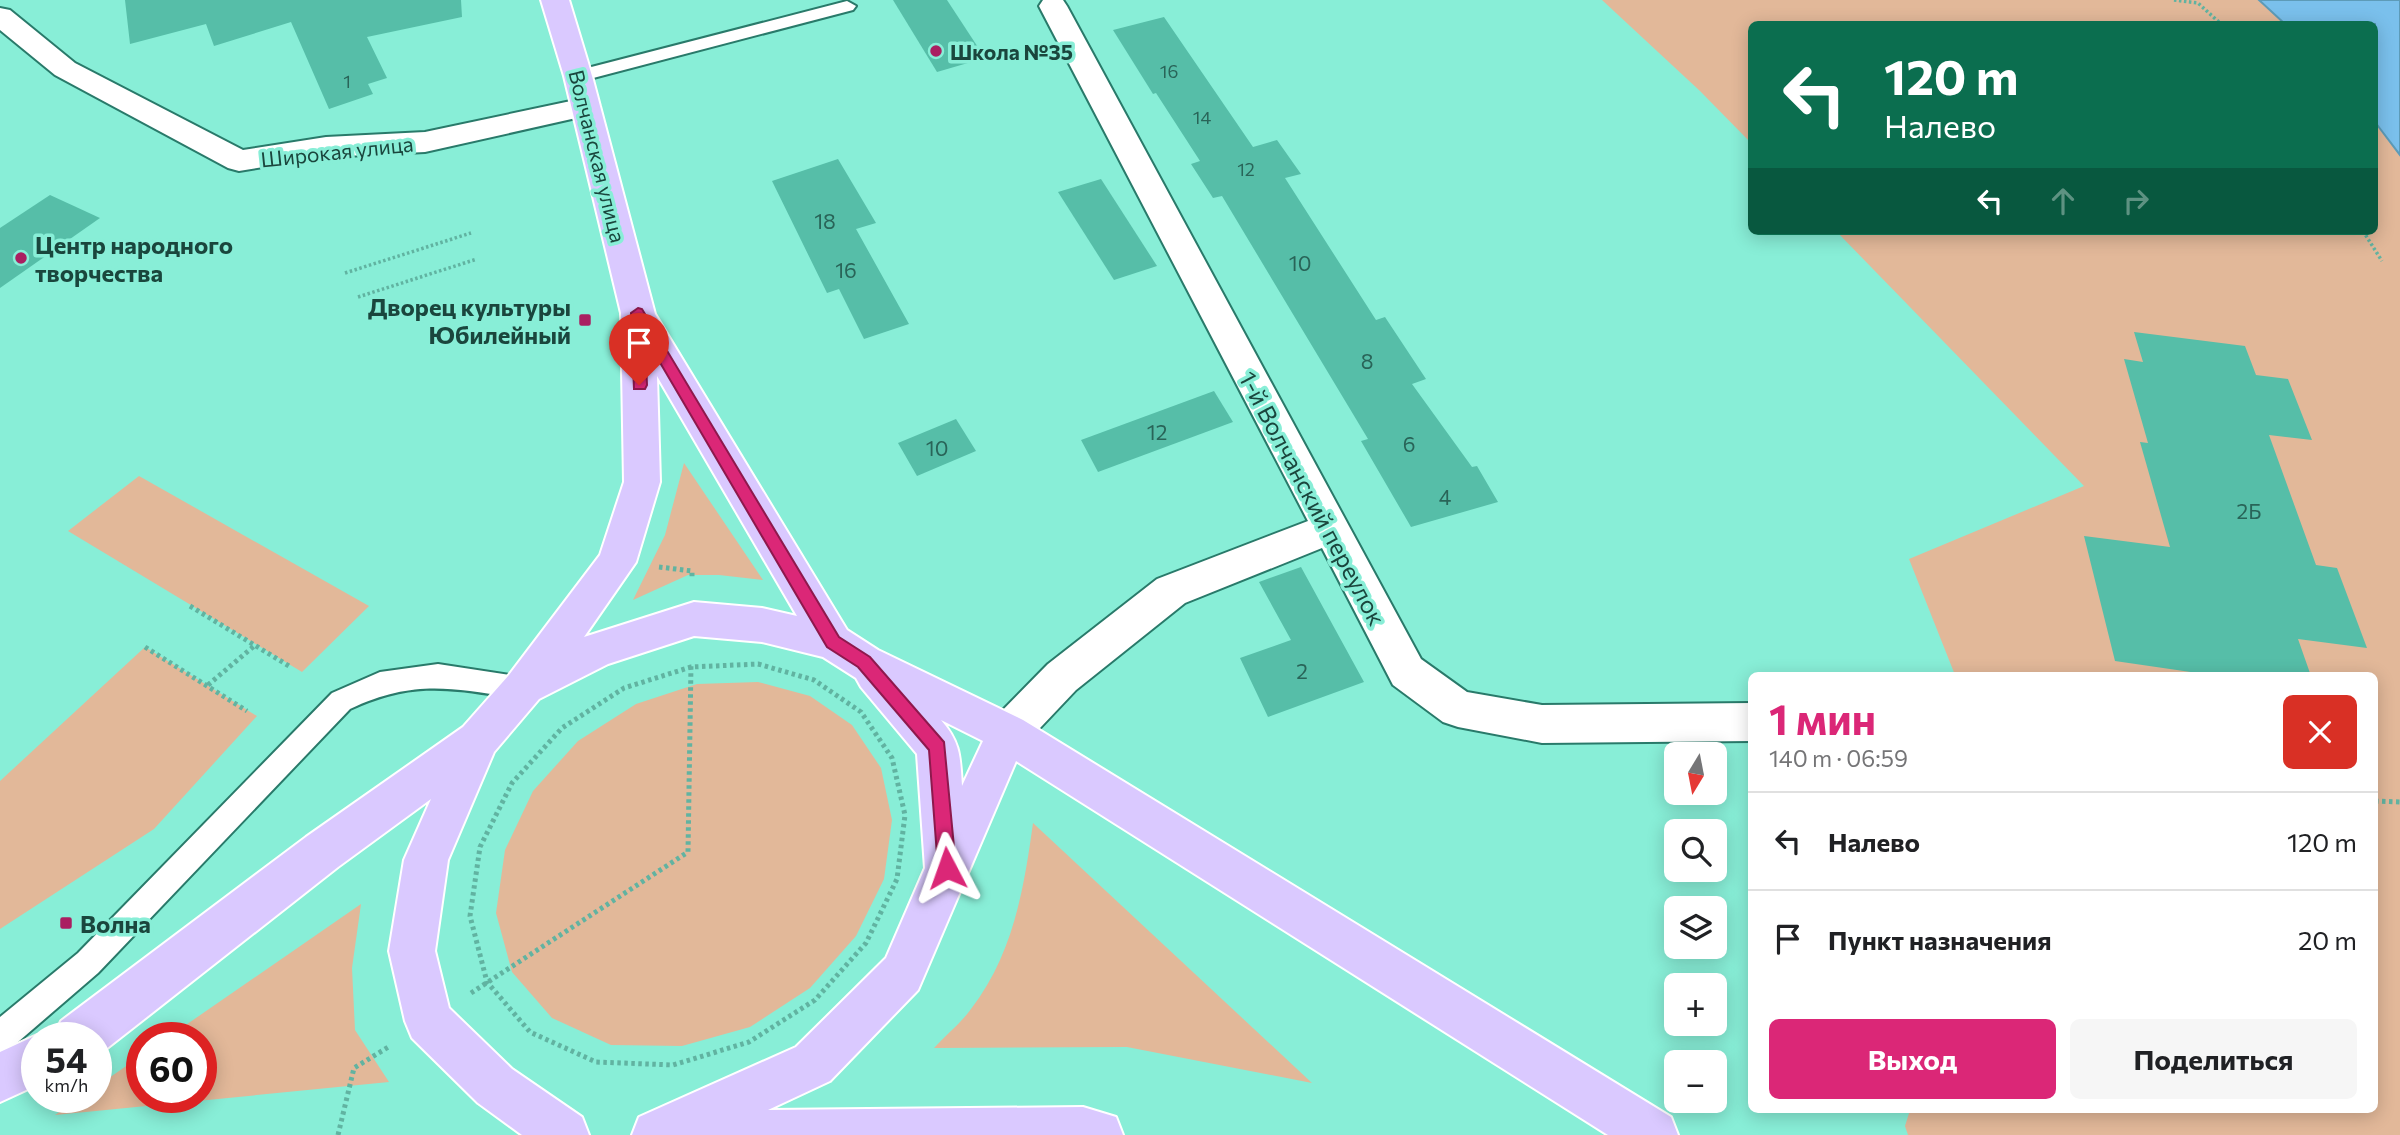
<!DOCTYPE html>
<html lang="ru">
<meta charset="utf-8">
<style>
:root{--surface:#fff;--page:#f6f6f6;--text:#202124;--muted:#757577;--line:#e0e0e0;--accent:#db2777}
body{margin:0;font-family:Commissioner,sans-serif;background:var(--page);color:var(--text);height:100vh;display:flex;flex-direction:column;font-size:26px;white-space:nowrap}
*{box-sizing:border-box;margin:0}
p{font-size:23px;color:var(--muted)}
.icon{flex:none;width:38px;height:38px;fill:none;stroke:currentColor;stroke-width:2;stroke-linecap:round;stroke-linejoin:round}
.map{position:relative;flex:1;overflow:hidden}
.sheet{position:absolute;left:1748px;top:672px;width:630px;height:441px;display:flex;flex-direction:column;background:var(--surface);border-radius:10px;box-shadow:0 4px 18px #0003}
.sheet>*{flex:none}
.banner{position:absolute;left:1748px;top:21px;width:630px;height:214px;border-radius:10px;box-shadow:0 4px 18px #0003;background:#0b6e4f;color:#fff;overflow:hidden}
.needle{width:46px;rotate:190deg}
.tools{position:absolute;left:1664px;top:742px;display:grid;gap:14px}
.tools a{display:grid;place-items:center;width:63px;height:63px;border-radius:10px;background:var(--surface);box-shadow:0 4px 18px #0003;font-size:35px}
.speed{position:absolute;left:21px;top:1022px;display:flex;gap:14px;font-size:35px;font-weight:700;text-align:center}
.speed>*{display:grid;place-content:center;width:91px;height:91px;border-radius:50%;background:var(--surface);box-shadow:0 4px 18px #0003;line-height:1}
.speed small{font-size:18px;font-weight:400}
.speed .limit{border:10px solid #d22;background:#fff;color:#111}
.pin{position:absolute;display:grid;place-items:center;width:60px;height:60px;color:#fff;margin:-72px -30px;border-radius:50% 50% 50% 0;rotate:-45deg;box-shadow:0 0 7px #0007}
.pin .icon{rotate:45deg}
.me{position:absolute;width:77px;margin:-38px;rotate:356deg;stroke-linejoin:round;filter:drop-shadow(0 0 5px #0008)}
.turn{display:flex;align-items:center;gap:24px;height:147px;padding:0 21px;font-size:32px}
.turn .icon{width:91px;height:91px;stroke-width:2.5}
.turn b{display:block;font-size:49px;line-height:60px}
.lanes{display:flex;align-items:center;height:66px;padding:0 21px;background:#0003;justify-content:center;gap:35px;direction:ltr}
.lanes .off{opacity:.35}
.round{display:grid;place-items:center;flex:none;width:74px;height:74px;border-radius:10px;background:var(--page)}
.head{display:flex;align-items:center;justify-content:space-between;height:119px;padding:0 21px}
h1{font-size:42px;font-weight:700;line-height:52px;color:var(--accent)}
.action{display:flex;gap:14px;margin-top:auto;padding:14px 21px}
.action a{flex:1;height:80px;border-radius:10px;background:var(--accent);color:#fff;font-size:28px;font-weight:700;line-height:80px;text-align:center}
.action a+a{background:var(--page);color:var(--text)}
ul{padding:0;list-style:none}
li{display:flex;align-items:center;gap:21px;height:98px;padding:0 21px;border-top:2px solid var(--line)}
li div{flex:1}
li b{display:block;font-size:26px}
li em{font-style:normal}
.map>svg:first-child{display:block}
</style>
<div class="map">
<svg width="2400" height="1135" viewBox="0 0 2400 1135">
<rect width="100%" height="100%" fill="#88eed7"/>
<g fill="#e2b899">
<polygon points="1602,0 2259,0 2285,24 1752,24 1752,144 1700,91"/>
<polygon points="2375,122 2400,155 2400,1135 1908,1135 1905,1126 1910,1110 2375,1110 2375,676 1955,675 1909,559 2084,486 1836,231 2375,231"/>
<polygon points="684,463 763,580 719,575 688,575 633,600 665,535"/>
<polygon points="139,476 369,606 302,672 68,531"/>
<polygon points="145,647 257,716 154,829 0,929 0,781"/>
<polygon points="758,682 810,696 852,725 881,768 892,820 884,879 856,936 810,988 750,1027 682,1046 611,1045 552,1018 512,972 496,913 505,850 533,791 578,741 636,704 697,684"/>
<path d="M1033,823L1312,1083L1127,1047L934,1048C946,1035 961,1023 971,1009C1013,955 1024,889 1033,823Z"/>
<polygon points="361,904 352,968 355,1030 389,1082 55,1115 81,1097 96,1097 96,1087 142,1055 142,1097 201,1097 201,1038 167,1038"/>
</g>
<polygon fill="#7ac0ec" stroke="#5d9bb8" stroke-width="2" points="2259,0 2400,0 2400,155 2375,122 2375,24 2285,24"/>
<g fill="#56bea8">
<polygon points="125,0 461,0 462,17 367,37 387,78 368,84 373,94 329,109 291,22 214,46 206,24 130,44"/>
<polygon points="893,0 947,0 985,58 937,72"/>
<polygon points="1164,17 1253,147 1277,140 1301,174 1285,178 1376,320 1385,317 1426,379 1412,384 1472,467 1477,466 1498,502 1411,527 1361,441 1368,439 1222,196 1213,198 1191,164 1200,161 1156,93 1153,94 1113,30"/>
<polygon points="838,159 876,223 856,229 909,324 864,339 839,289 827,293 772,181"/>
<polygon points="1101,179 1157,266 1114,280 1058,192"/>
<polygon points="50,195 100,218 0,288 0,228"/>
<polygon points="2134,332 2245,346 2256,375 2288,379 2312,440 2269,435 2316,565 2337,568 2367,648 2298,639 2311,676 2218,676 2115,661 2084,536 2170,547 2140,442 2148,443 2124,359 2143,362"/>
<polygon points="1214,391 1233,422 1098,472 1081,440"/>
<polygon points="956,419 976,451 917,476 898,443"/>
<polygon points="1301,567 1364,682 1268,717 1240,658 1291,640 1259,582"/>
</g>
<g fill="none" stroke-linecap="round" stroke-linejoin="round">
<g stroke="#297a6a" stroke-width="4">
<g id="lane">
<polygon points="847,1 856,6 853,10 578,82 569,76 572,72"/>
<path d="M438,664L523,677L532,680L536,688L532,696L523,699C453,689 417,678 350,709L98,973L11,1048L0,1052V1017L78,953L332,693L380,672Z"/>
</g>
</g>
<g stroke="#297a6a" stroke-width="4">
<g id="street">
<polygon points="1043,0 1063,0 1067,6 1421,659 1467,692 1542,705 1752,703 1752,741 1542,743 1458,727 1443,722 1393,685 1322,548 1185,603 1076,690 1023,746 1008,752 993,746 987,733 993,720 1048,664 1157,579 1308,521 1039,6"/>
<polygon points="0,8 10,10 75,63 243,150 326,137 425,132 585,98 595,100 600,107 595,114 585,116 425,152 326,157 239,171 228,168 55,75 0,30"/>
</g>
</g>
<g stroke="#fff" stroke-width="4">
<g id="primary">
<path d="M541,0H569L592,76L655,314L847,630L878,650L1023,720L1671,1117L1678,1135H1608L1016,761L918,990L830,1081L768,1110L1083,1107L1116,1117L1123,1135H632L639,1117L796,1047L886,958L925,868L917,754L861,687L856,678L823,657L762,642L694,636L608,664L539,699L494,752L448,860L435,951L449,1008L512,1069L582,1117L589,1135H522L478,1103L412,1038L405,1021L389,951L404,860L431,799L338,867L106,1049L96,1054V1038H54L61,1021L306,837L463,727L509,675L600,555L624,482L621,313L564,76ZM657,376L797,616L762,608L694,602L584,637L636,562L660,482ZM941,720L983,741L962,786C960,757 961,743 941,720Z"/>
<polygon points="37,1035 44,1038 37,1038 37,1085 0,1102 0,1052"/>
</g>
</g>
<g stroke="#61b3a1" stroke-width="3.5" stroke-dasharray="2.5 2.5" stroke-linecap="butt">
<polyline points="2174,0 2198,3 2221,24"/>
<polyline points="2363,231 2382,261"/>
<polyline points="345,273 471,233"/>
<polyline points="358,297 477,259"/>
</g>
<g stroke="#61b3a1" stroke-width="5" stroke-dasharray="3.5 3.5" stroke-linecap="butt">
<polyline points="659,567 692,571 692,579"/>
<polyline points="190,606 289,666"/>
<polyline points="145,647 247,711"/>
<polygon points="758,664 814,680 861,712 892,758 905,815 897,879 866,943 815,1000 749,1042 673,1065 596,1062 530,1032 487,982 470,916 480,847 512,783 562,728 624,688 691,667"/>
<polyline points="208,685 254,646"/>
<polyline points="2375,801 2400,802"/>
<polyline points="471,993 688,852 691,664"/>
<polyline points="338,1135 354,1068 390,1046"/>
</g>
<use href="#lane" fill="#fff" fill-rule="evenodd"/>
<use href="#street" fill="#fff" fill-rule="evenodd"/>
<use href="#primary" fill="#dac9ff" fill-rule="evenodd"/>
</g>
<polygon fill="#db2777" stroke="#8e194d" stroke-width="2" points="638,308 642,309 839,637 870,657 944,742 956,868 953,874 947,877 940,874 938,868 929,750 858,667 827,647 645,337 647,385 645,389 634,389 631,313"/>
<g fill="#aa1f61" stroke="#88eed7" stroke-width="2.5">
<circle cx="936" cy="51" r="7"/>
<circle cx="21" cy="258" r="7"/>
<rect x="578" y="313" width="14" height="14" rx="3.5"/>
<rect x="59" y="916" width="14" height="14" rx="3.5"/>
</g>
<g text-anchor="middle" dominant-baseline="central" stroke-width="7" stroke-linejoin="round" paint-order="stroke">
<g font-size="18" fill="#296458">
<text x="1169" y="71">16</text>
<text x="347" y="81">1</text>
<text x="1202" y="117">14</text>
<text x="1246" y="169">12</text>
</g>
<g font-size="21" font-weight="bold" fill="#1a463d" stroke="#88eed7" text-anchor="start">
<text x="950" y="51">Школа №35</text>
</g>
<g font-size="21" fill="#1a463d" stroke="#88eed7">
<text transform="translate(337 151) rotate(-6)">Широкая улица</text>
<text transform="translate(598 156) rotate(76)">Волчанская улица</text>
</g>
<g font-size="21" fill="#296458">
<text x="825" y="220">18</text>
<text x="1300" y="262">10</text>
<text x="846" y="269">16</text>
<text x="1367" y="360">8</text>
<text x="1157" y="431">12</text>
<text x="1409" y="443">6</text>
<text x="937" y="447">10</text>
<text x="1445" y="496">4</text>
<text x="2249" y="510">2Б</text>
<text x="1302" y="670">2</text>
</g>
<g font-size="24" font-weight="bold" fill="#1a463d" stroke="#88eed7" text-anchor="start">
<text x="35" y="244">Центр народного<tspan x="35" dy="28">творчества</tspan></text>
<text x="571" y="306" text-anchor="end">Дворец культуры<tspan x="571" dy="28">Юбилейный</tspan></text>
<text x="80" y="923">Волна</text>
</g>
<g font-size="24" fill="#1a463d" stroke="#88eed7">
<text transform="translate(1313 498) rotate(62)">1-й Волчанский переулок</text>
</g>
</g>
</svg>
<div class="tools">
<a><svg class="needle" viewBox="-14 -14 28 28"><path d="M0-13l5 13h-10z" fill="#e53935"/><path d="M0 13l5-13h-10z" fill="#757577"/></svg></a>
<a><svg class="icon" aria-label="search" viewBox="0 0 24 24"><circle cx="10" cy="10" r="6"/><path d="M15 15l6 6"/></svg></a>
<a><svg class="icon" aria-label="layers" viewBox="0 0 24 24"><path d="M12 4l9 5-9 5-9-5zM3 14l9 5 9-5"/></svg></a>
<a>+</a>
<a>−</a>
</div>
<div class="speed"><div>54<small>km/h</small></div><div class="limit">60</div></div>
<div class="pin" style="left:639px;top:385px;background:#d93025"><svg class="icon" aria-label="arrive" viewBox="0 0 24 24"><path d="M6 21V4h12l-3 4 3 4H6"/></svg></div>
<svg class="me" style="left:947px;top:868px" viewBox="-20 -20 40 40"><path d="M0-17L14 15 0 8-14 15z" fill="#db2777" stroke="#fff" stroke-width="4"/></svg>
<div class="banner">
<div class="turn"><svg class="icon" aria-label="left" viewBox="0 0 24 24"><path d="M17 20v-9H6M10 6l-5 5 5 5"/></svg><div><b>120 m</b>Налево</div></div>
<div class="lanes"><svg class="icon" aria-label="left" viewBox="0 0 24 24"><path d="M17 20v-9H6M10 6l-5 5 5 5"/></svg><svg class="icon off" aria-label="ahead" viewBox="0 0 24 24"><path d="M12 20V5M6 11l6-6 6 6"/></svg><svg class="icon off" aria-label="right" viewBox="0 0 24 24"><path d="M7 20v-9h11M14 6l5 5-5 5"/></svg></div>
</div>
<section class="sheet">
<div class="head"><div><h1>1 мин</h1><p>140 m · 06:59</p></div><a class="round" style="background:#d93025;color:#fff"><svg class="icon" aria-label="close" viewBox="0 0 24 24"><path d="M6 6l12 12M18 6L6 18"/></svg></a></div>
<ul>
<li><svg class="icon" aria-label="left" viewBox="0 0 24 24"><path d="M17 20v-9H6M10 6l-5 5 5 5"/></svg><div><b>Налево</b></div><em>120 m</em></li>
<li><svg class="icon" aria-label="arrive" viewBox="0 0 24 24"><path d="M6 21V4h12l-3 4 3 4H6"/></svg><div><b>Пункт назначения</b></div><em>20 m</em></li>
</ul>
<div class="action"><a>Выход</a><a>Поделиться</a></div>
</section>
</div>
